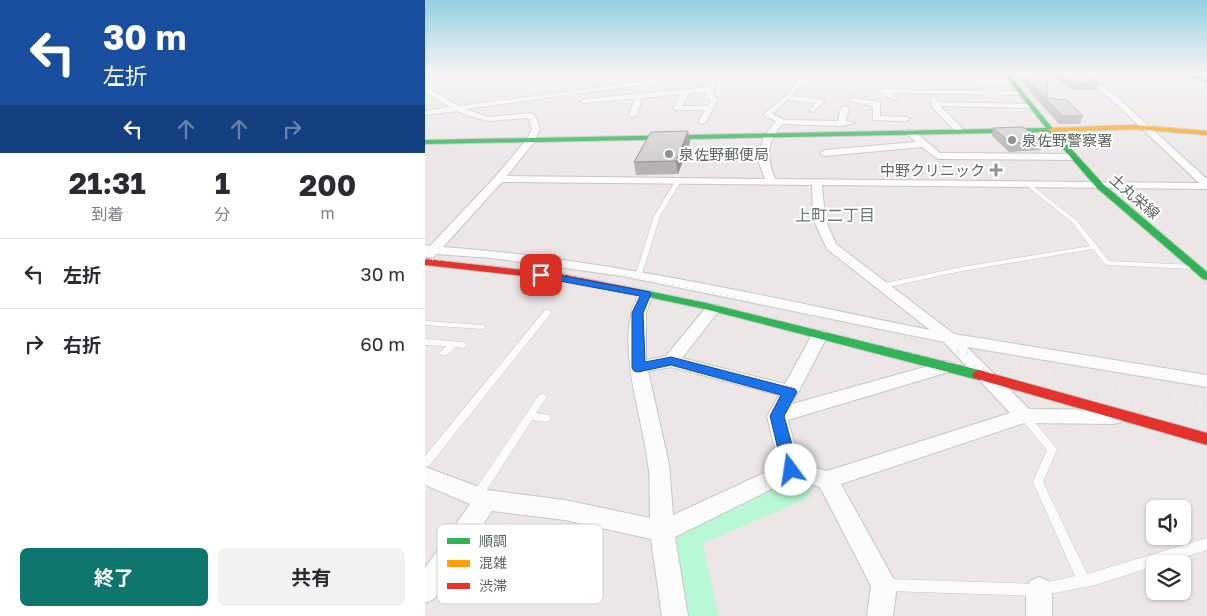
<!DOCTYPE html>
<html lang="ja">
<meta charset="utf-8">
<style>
:root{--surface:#fff;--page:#f2f2f3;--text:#2b2b33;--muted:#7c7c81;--line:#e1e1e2;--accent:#0f766e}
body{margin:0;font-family:"Golos Text","Noto Sans JP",sans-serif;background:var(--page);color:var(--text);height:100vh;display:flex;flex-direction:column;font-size:19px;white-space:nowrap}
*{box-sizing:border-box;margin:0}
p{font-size:16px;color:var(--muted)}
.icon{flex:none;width:28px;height:28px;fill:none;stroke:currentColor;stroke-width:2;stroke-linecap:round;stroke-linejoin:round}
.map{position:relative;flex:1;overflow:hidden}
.sheet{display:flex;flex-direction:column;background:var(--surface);width:425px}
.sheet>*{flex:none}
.banner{background:#1a4fa0;color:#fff;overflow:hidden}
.controls{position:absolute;left:721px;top:500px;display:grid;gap:10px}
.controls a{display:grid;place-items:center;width:45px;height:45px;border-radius:8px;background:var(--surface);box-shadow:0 1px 4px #0004;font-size:25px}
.pin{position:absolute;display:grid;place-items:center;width:42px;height:42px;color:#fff;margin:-21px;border-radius:10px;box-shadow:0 2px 8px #0006}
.me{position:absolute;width:55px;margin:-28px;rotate:346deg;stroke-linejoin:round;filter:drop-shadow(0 0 4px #0008)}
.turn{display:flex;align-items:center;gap:18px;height:105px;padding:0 20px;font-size:22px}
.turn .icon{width:65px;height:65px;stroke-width:2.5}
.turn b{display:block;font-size:35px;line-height:42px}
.lanes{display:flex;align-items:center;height:48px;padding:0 20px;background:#0003;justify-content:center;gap:25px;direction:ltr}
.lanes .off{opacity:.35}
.eta{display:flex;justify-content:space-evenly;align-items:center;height:85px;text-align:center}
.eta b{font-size:30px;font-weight:700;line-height:35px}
.primary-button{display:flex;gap:10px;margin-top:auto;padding:10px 20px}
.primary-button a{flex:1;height:58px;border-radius:8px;background:var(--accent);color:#fff;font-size:20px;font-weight:700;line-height:58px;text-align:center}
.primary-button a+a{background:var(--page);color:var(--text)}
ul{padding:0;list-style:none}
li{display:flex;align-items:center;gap:15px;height:70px;padding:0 20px;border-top:1px solid var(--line)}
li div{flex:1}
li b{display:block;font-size:19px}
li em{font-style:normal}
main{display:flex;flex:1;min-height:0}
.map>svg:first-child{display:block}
</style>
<main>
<section class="sheet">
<div class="banner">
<div class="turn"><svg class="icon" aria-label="left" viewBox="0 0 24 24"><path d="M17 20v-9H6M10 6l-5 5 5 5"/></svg><div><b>30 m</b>左折</div></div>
<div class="lanes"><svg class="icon" aria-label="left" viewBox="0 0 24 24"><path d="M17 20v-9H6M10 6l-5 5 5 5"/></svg><svg class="icon off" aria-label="ahead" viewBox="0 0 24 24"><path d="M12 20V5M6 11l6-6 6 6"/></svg><svg class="icon off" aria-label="ahead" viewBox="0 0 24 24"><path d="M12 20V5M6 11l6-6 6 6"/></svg><svg class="icon off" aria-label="right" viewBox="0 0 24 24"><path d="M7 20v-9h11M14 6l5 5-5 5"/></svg></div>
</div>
<div class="eta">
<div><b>21:31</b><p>到着</p></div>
<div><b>1</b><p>分</p></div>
<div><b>200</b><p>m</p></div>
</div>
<ul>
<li><svg class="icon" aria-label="left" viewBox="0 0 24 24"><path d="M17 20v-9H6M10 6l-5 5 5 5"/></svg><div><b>左折</b></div><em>30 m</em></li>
<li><svg class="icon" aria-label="right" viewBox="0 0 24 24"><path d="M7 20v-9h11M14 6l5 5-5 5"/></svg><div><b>右折</b></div><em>60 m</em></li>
</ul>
<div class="primary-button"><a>終了</a><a>共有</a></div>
</section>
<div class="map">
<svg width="782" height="616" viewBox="0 0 782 616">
<rect width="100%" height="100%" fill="#ece6e7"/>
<polygon fill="#e8e7d1" points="523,73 571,73 576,80 512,78"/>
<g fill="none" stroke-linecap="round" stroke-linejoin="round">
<polygon fill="#b9f8d7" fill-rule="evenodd" points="367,470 381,475 387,487 381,499 280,542 278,546 294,616 244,616 233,542 239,527 250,514"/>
<g stroke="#c6c5c5" stroke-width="1">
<g id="lane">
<polygon points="375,78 422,86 452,98 449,99 420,88 374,80"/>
<polygon points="251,180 256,181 235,216 217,274 216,275 212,275 211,274 229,216"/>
<polygon points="604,183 652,221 684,261 768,265 771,267 768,269 682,265 680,264 668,249 537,271 458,288 455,288 454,286 455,284 537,267 665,246 648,223 602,186 601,185"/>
<polygon points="120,310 123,310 127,312 4,466 0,467 0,456"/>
<polygon points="0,321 57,325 61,327 57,329 0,325"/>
<path d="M0,339L38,342L42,345L38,348L31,347C26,351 22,357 16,355L15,353L21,346L0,345Z"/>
<polygon points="117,394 120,395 122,397 111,413 124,415 126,418 124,421 121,422 107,420 56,499 52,501 48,499 46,496 48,493 114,395"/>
<polygon points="599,412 602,413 632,449 618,482 662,574 782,538 782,550 738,564 730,564 730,566 670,585 614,596 463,591 458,590 457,585 458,580 463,579 614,584 650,576 608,482 622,450 596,419 594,416 596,413"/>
</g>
</g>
<g stroke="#c6c5c5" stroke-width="2">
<g id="street">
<path d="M280,73H303L41,109L63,117L106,113L110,115L115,129L109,142L82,176L340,179L333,160L339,136L351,121L338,115L365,92L372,81L361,73H369L379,81L367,96L396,99L400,101L388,112L384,110L391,103L363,100L347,114L360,120L413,121L416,108L420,106L424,108L421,121L430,123L416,126L357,124C341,145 341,156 350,179L774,183L687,100L653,73H660L692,97L782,179V189L397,185L400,219L411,244L529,334L782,375V387L542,347L604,409L689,410L696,412L699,417L696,422L689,424L599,423L416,484L472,585L468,616H442L446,586L395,487L367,479L250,537L263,616H237L226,539L140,520L67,511L9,599L0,603V568L45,504L0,485V467L62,490L140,500L225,518C224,500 226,481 223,464C218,416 186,334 216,291H226L228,294L221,313V360L241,356L283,305H293L296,308L257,358L360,384L389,331H401L403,335L367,404L521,361L527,363L530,367L527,371L363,420L375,464L402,471L585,413L519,342L197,276L66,258L11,254L9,257H0V245L5,246L70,177L102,139L107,129L103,118L63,121L44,116L32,111L0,115V111L25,107L0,92V87L34,106ZM77,182L387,185L388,219L402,249L505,330C343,297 183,259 18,247ZM246,367L354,395L342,416L354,466L248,515L244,464L223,371Z"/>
<polygon points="777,73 782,73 782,76"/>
<polygon points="526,79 585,79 588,81 585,83 524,82 524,80"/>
<path d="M288,82L291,84L288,96L293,99L281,122L277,124L273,122L280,110H252L248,108L256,94L217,98L212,115L208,117L204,115L210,98L159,103L155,101L159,99L284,87ZM282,92L281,97L286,100L283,106H257L264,93Z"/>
<polygon points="457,89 595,91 598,93 595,95 466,93 472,98 469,100 455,92 455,90"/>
<polygon points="509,96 512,98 513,102 606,104 610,106 606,108 515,106 538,129 539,131 535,133 532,133 507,107 506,98"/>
<polygon points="427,98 455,102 455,116 481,117 485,119 481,121 448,120 448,106 425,101 425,99"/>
<polygon points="482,130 488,130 515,153 649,154 654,157 649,160 513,159 497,147 400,156 395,153 400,150 491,142 482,134"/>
<polygon points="614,577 623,581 627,590 627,616 601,616 601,590 605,581"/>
</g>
</g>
<g stroke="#c5c4c4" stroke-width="2">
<g id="fast">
<polygon points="578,73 583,73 628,129 678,184 782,272 782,280 778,279 672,188 624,132 0,144 0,140 621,128"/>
<polygon points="755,73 763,73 782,79 782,82"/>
<polygon points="213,289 281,303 554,370 559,372 561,375 559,378 554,380 280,309 209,294 208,292"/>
</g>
</g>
<g stroke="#c5c4c4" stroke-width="2">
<polygon id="slow" points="709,125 782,131 782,135 709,129 626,132 623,130 626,128"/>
</g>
<g stroke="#c5c4c4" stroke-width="2">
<g id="jam">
<polygon points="0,259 136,274 213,289 218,292 213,295 136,280 0,265"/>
<polygon points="554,370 782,433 782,445 549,378 547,375 549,372"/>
</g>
</g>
<polyline stroke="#c7cbc5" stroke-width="1" stroke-dasharray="2.5 1" stroke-linecap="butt" points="151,73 181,78"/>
<use href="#lane" fill="#fcfbfb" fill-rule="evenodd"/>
<use href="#street" fill="#fcfbfb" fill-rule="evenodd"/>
<use href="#fast" fill="#30b455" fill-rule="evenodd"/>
<use href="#slow" fill="#ff9f0a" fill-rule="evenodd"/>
<use href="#jam" fill="#e5322d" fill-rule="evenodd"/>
<g stroke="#e0e0e0" stroke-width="4" stroke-dasharray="1 6" stroke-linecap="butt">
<path d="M0,258C92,265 183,279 273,299C332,312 391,328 449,342"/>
<polyline points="192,275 297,295 494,342"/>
</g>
<g stroke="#e0e0e0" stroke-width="4.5" stroke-dasharray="1 8" stroke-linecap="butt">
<polyline points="444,341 782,424"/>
<polyline points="489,341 782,406"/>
</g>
</g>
<g fill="#b5b2b2">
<polygon points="588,73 615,73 622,98 658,116 655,124 634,124"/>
<polygon points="624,73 659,73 673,83 671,90 647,90"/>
<polygon points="568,128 618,142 616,150 584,152 567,136"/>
<polygon points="263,131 265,142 253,174 211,175 209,162"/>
</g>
<polygon fill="#949191" points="263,131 265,142 253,174 251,161"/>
<g fill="#d3cfcf" stroke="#949191">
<polygon points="596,73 615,73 622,81 622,98 642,100 658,116 637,116"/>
<polygon points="635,73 659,73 673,83 649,83"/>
<polygon points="598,127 618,142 586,143 568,128"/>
<polygon points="263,131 251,161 209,162 226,132"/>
</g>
<linearGradient id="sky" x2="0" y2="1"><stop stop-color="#95cfe1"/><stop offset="0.46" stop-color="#f6f4f4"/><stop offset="1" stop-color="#f6f4f4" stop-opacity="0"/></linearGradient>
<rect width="782" height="160" fill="url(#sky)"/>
<polygon fill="#1a73e8" stroke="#114b97" points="116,272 225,292 226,294 218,313 220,362 246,357 370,389 372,392 359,416 374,470 371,474 366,476 360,474 358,470 345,416 356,395 246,365 213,372 209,371 207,368 207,313 215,296 113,277 111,275"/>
<g fill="#8e9290" stroke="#fff" stroke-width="2">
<circle cx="587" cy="140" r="5"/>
<circle cx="244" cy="154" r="5"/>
<path d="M568.5 162.5h5v5h5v5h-5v5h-5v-5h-5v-5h5z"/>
</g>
<g text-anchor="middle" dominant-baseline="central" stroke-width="4" stroke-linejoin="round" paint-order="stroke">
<g font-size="15" fill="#5c6561" stroke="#fff" text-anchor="start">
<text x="597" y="140">泉佐野警察署</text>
<text x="254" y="154">泉佐野郵便局</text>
<text x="560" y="170" text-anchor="end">中野クリニック</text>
</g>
<g font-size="15" fill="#5c6561" stroke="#fff">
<text transform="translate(710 196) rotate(41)">土丸栄線</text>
</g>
<g font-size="16" fill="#6c7772" stroke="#fff">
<text x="410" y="215">上町二丁目</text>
</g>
</g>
<rect x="12" y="524" width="166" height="80" rx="8" fill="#fff" stroke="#ced1d0" stroke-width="1"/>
<rect x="22" y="538" width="23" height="6" fill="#30b455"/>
<rect x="22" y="560" width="23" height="7" fill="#ff9f0a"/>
<rect x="22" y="583" width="23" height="6" fill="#e5322d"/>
<g font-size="14" fill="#5c6561">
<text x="54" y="546">順調</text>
<text x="54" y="568">混雑</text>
<text x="54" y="591">渋滞</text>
</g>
</svg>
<div class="controls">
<a><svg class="icon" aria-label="sound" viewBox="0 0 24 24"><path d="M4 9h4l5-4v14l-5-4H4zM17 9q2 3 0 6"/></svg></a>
<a><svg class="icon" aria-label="layers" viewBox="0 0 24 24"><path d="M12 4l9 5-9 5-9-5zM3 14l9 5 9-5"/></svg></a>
</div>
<div class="pin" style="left:116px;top:275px;background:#d93025"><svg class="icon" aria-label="arrive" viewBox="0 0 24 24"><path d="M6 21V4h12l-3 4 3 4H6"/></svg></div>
<svg class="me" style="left:366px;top:470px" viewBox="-20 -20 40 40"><circle r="19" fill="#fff"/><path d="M0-13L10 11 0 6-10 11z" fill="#1a73e8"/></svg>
</div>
</main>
